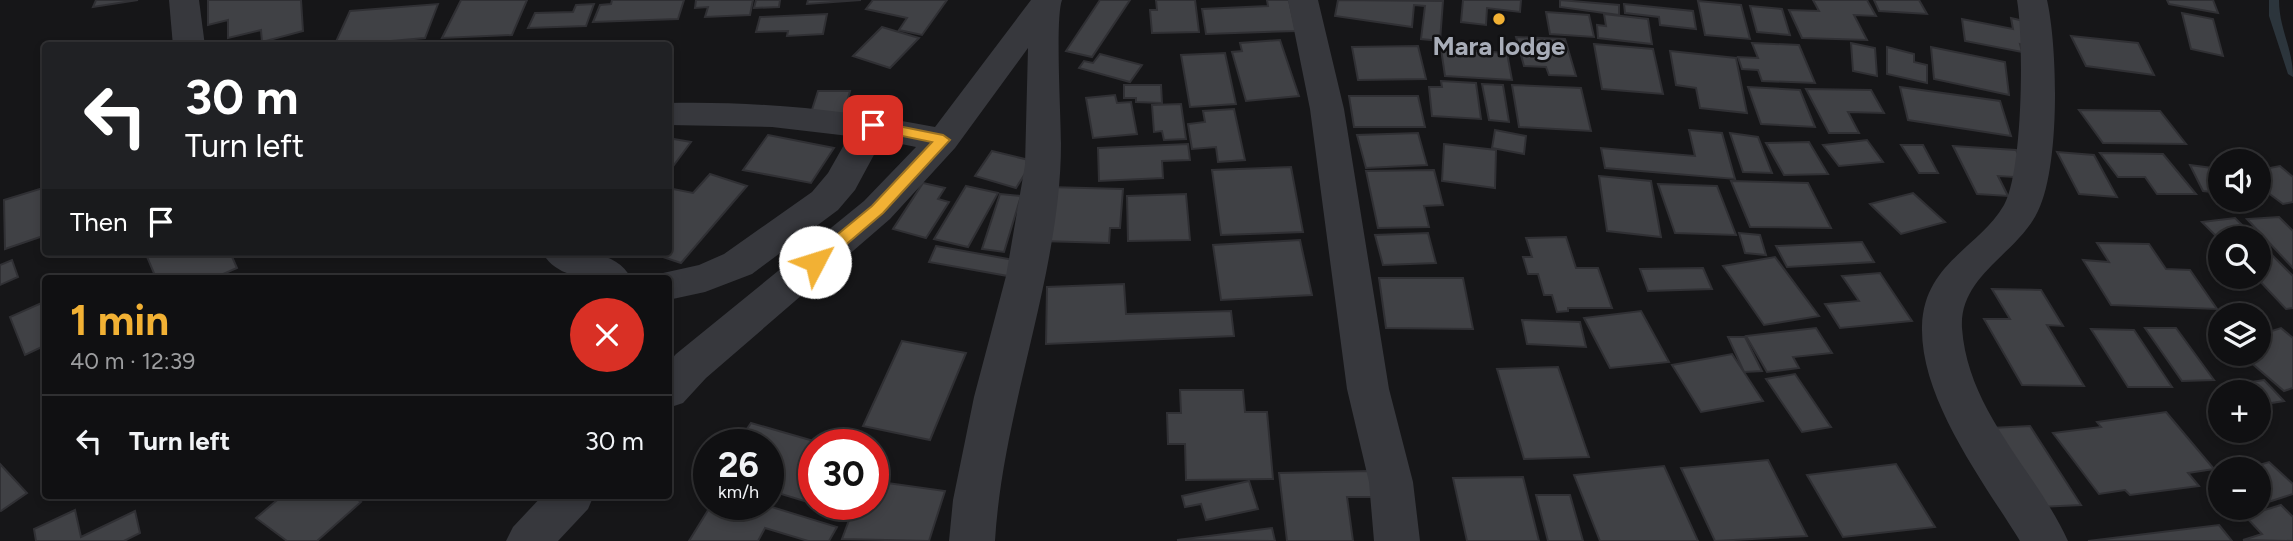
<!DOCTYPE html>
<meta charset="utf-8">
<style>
:root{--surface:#101012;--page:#19191b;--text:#f1f3f6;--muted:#9c9d9f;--line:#303032;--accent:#f2b134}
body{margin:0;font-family:Figtree,sans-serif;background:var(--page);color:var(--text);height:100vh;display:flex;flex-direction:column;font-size:26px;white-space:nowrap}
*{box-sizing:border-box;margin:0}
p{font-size:23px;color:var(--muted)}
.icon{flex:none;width:38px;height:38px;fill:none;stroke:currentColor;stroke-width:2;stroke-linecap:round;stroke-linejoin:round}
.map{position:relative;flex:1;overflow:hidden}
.details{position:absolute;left:42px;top:275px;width:630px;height:224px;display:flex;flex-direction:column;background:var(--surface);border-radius:7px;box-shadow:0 4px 10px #0003,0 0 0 2px var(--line)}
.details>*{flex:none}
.banner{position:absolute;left:42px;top:42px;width:630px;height:214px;border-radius:7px;box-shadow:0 4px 10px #0003,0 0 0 2px var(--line);background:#202124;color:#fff;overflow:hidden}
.fabs{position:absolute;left:2208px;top:149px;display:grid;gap:14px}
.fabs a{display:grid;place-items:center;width:63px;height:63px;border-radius:50%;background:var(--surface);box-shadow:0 4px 10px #0003,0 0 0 2px var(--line);font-size:35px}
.speed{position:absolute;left:693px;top:429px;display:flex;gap:14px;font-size:35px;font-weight:700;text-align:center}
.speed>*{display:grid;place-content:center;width:91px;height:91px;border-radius:50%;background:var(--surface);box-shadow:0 4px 10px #0003,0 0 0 2px var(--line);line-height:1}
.speed small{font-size:18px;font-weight:400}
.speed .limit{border:10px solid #d22;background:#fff;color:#111}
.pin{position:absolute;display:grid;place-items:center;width:60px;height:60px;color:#fff;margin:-30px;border-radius:14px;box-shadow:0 4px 10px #0006}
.me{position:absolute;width:77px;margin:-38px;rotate:50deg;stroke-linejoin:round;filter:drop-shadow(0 0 5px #0008)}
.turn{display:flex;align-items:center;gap:24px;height:147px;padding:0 28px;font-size:32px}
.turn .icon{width:91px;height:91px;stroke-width:2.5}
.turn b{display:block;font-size:49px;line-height:60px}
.then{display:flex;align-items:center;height:66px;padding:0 28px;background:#0003;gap:14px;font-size:26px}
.round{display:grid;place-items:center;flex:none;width:74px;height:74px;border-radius:37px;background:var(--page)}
.headline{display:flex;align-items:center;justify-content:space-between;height:119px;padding:0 28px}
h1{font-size:42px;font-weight:700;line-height:52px;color:var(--accent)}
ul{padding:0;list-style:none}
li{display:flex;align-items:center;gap:21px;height:91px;padding:0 28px;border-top:2px solid var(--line)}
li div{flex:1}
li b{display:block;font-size:26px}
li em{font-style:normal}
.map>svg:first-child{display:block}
</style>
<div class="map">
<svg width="2293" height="541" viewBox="0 0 2293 541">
<rect width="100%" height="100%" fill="#161618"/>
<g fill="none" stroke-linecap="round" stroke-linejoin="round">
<path fill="#2c353c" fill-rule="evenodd" d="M2269,0H2279C2279,29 2293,48 2293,77L2288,74L2269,16Z"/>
</g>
<g fill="#404145" stroke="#303034" stroke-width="2">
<polygon points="96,0 138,0 93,7"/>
<polygon points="208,0 301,0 303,31 262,42 261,30 228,38 228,20 208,25"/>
<polygon points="461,0 527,0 512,35 442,38"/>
<polygon points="612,0 684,0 678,19 593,22 600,5 611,4"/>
<polygon points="696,0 753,0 750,15 705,17 708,7 695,8"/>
<polygon points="756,0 780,0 779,7 754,8"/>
<polygon points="808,0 861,0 807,4"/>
<polygon points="873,0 947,0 922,35 899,30 907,18 866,9"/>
<polygon points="1100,0 1130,0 1092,57 1066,51"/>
<polygon points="1156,0 1195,0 1199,32 1152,33 1150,10 1157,10"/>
<polygon points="1267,0 1289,0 1296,31 1206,34 1202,9 1268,6"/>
<polygon points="1338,0 1443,1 1440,41 1421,39 1425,6 1414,5 1412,27 1335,16"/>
<polygon points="1463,0 1521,0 1520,12 1487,8 1486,25 1461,22"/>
<polygon points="1560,0 1619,5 1619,15 1560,7"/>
<polygon points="1813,0 1867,0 1876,16 1854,15 1867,40 1802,38 1789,10 1819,11"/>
<polygon points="1874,0 1919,0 1927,14 1879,11"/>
<polygon points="2167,0 2213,0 2218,13 2169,4"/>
<polygon points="1698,1 1741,5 1750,39 1705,35"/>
<polygon points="438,4 425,38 334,46 350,11"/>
<polygon points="594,4 586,26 528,28 535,13 573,12 576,5"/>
<polygon points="1624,4 1693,11 1696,29 1660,25 1659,17 1625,13"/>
<polygon points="1750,6 1782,9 1790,35 1757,32"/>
<polygon points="1546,12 1589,15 1594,37 1550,34"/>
<polygon points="2182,13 2213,19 2223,56 2191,49"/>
<polygon points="827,14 823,34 787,36 788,31 756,32 760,17"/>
<polygon points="1604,14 1648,19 1652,44 1598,38 1597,25 1606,26"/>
<polygon points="2011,18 2033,23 2038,48 2020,44 2022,52 1965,41 1962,19 2013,29"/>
<polygon points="882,27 919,38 890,68 853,56"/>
<polygon points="2071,36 2138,43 2154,75 2086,66"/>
<polygon points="1516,37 1565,39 1576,76 1549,75 1546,67 1524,66"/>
<polygon points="1280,40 1299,96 1246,101 1232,52 1242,51 1240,43"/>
<polygon points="1752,43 1799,45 1815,83 1762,81 1758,70 1742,69 1738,57 1758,58"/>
<polygon points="1851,43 1875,48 1877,76 1853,71"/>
<polygon points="1594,44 1653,49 1663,94 1602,89"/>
<polygon points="1418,46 1426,79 1358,80 1352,47"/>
<polygon points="1887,47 1914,54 1914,62 1927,65 1927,83 1887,74"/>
<polygon points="1931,47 2005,62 2009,95 1934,79"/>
<polygon points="1441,49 1507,53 1512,80 1445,76"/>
<polygon points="1670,51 1736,58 1747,113 1700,108 1696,88 1676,85"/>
<polygon points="1225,53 1236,104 1190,107 1181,55"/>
<polygon points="1100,54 1142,65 1130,82 1079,68 1084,61 1093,63"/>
<polygon points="1441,81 1476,83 1481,119 1432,116 1429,87 1442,87"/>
<polygon points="1482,84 1503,85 1509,122 1489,120"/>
<polygon points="1124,85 1161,85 1162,103 1136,102 1136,98 1124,98"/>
<polygon points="1512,85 1581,88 1591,131 1519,127"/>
<polygon points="1748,87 1800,90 1815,127 1761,124"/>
<polygon points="1900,87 2000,101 2011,136 1908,120"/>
<polygon points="1806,89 1871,90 1884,113 1848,112 1859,133 1829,133"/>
<polygon points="818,91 850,91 843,116 810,116"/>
<polygon points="1115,95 1117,103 1131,102 1137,134 1093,138 1086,98"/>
<polygon points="1349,96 1418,96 1425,127 1354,127"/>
<polygon points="1181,104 1186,139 1164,140 1162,131 1154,132 1152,105"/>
<polygon points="1234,109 1245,160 1218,162 1216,147 1192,149 1188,124 1205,122 1203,111"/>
<polygon points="2079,110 2160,111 2186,144 2103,143"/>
<polygon points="1495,130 1526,136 1524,154 1492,148"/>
<polygon points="1689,130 1722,133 1735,179 1605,168 1601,148 1695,156"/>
<polygon points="1418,133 1427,165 1366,168 1357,135"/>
<polygon points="1730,133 1758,137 1772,173 1743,172"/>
<polygon points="768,135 834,148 811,183 743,170"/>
<polygon points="668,138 691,142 668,173"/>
<polygon points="1867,140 1883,162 1839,166 1823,145"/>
<polygon points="1809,142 1828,174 1784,175 1766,143"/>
<polygon points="1188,144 1190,160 1162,161 1163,178 1099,181 1098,148"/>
<polygon points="1444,144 1496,150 1495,188 1442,181"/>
<polygon points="1901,145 1923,145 1938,173 1919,173"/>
<polygon points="1953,146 2016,150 2031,178 1998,176 2008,196 1977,194"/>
<polygon points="992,151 1033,161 1016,188 975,176"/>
<polygon points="2057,152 2094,155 2117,197 2079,194"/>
<polygon points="2100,153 2163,154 2196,194 2157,194 2145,177 2118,177"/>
<polygon points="2190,165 2212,168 2221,184 2221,193 2203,191"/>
<polygon points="2280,166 2293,177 2293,202 2283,204 2259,186 2259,170"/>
<polygon points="1291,167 1303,232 1221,235 1212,170"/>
<polygon points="1434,170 1443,205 1424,206 1429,227 1378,228 1366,171"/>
<polygon points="710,174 747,186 681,263 648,252 668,252 668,188 693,193"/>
<polygon points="1599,176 1651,181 1661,237 1607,231"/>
<polygon points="1731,181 1808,183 1831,228 1750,227"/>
<polygon points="923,183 945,188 938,199 949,202 926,238 893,229"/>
<polygon points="1658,184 1717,186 1736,235 1675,233"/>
<polygon points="966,186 998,193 968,247 934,239"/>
<polygon points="46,187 46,235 5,249 4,200"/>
<polygon points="1048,187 1123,189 1120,228 1110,228 1109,243 1041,241"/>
<polygon points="1913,193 1945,222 1901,234 1870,204"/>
<polygon points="1000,194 1021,196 1004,252 982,249"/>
<polygon points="1186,194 1190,240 1128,241 1127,196"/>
<polygon points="2279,217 2293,231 2293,268 2247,219"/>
<polygon points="2235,218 2255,238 2221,238 2221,241 2202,222"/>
<polygon points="1428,233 1436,263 1383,265 1375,235"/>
<polygon points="1739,233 1760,235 1766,255 1745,253"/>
<polygon points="1566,237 1576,268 1598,268 1612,308 1568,308 1568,311 1557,312 1552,295 1544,295 1538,274 1528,274 1523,257 1532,257 1526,238"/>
<polygon points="1300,240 1312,295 1221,300 1213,245"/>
<polygon points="1862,242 1874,262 1787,267 1776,246"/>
<polygon points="2259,242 2293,276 2293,308 2286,309 2255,276 2259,276"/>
<polygon points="2097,243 2149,244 2166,269 2190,270 2217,309 2111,305 2083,260 2109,262"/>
<polygon points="936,246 1014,260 1008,276 929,262"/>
<polygon points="145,252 230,252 237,268 214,278 156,278"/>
<polygon points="1775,257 1819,316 1764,325 1723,266"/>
<polygon points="12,260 18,277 0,285 0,265"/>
<polygon points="1703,268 1712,289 1648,291 1640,269"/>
<polygon points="1880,273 1912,321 1840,328 1825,304 1859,301 1842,276"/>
<polygon points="1379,278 1463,278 1473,329 1386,328"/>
<polygon points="1124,284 1126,314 1231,311 1234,336 1046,344 1047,287"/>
<polygon points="1992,289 2041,290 2063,326 2047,325 2084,386 2022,385 1984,319 2010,319"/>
<polygon points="46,301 46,345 25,355 10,317"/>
<polygon points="1641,311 1669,362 1610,368 1584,318"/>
<polygon points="1522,320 1580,322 1586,347 1527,344"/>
<polygon points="1816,328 1832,353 1793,357 1799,368 1767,372 1746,336"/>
<polygon points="2145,328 2176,328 2214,380 2182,381"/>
<polygon points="2281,328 2293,338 2293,388 2284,391 2241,354 2259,354 2259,335"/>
<polygon points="2091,329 2134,330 2172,387 2128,387"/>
<polygon points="1728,337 1745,337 1762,371 1744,372"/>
<polygon points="902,341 966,353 930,440 863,426"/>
<polygon points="1732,354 1763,401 1701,412 1672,365"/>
<polygon points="1558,367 1589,457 1524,459 1497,369"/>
<polygon points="1795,374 1831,427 1802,432 1766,379"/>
<polygon points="2264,380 2284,401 2259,405 2259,392 2232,392 2226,386"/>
<polygon points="1180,390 1243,390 1245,412 1267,412 1273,479 1186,480 1185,444 1168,444 1167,413 1181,413"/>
<polygon points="2166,412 2214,469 2188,473 2199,486 2130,495 2125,490 2099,494 2053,433 2101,427 2097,422"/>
<polygon points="751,423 824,444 814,444 814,504 768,490 768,444 737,444"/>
<polygon points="2030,426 2081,505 2039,507 1991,428"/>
<polygon points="1768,460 1807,536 1715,541 1681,468"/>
<polygon points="2269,462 2293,484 2293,494 2262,504 2259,501 2259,469 2246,469"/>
<polygon points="0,464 27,493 1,511 0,510"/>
<polygon points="1896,464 1935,527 1843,537 1807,475"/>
<polygon points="1664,466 1698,541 1600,541 1574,475"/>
<polygon points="1369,471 1373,497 1347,497 1353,541 1287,541 1279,473"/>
<polygon points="1523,477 1539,541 1467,541 1453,478"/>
<polygon points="873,481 945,491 929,541 842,539 855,504 873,504"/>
<polygon points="1249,481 1258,509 1206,520 1201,504 1185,507 1182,496"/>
<polygon points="283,495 350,495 361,502 317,541 287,541 256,518"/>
<polygon points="1536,495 1570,495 1583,541 1548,541"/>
<polygon points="726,504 762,504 837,527 829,541 808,541 765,528 758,541 689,541 710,507 722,511"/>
<polygon points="2281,505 2293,517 2293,541 2243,540 2262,534 2245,516"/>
<polygon points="75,510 81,537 135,511 140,533 124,541 36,541 34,529"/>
<polygon points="2219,525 2232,541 2088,541"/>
<polygon points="1272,528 1275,541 1177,540"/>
</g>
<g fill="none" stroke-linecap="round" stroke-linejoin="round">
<g fill="#37383d" fill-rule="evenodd">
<polygon points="169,0 199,0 205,46 173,46"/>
<path d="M1031,0H1062C1055,18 1061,116 1061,143C1061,274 1003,407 995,541H949L953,500L974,397L1006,276L1025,165L1028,48L955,148L890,219L706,378L683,403L668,408V363L676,354L864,201L916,147L882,140L855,190L838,210L752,274L705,292L668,300V278H652L654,275L699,265L724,254L812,192L828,173L849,136L772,127L668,125V103C759,101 846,110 935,127Z"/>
<polygon points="1288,0 1318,0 1344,109 1389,389 1413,482 1420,541 1374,541 1369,482 1347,389 1310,109"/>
<path d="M2017,0H2047C2058,49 2060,166 2038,211C2018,254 1959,275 1962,328C1968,412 2035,469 2068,541H2020C1983,481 1920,399 1922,326C1924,263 1979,248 2004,205C2023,171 2024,40 2017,0Z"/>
<path d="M542,252C573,252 614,247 631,278C601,279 559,283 542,252Z"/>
<polygon points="543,495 594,495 588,509 558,541 506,541 513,527"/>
</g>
</g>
<polygon fill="#f2b134" stroke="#9d7322" stroke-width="2" points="873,121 943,135 950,140 883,213 821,266 810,266 810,257 872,206 932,142 868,129 868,122"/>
<circle fill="#f2b134" stroke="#111113" stroke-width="2.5" cx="1499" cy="19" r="7"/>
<g text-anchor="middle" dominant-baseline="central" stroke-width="5" stroke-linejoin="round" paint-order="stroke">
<g font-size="26" font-weight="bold" fill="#a8adb8" stroke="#111113">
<text x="1499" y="46">Mara lodge</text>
</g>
</g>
</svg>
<div class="fabs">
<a><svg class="icon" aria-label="sound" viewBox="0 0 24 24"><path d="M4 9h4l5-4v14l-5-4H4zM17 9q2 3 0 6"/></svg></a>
<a><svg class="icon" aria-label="search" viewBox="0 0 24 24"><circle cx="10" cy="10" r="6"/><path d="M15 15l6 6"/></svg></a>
<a><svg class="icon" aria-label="layers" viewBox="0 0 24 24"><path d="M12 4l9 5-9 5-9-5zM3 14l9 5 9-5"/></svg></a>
<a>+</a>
<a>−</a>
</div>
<div class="speed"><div>26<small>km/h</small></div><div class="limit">30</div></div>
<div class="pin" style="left:873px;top:125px;background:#d93025"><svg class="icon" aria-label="arrive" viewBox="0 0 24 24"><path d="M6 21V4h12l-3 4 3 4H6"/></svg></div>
<svg class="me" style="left:815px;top:262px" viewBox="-20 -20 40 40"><circle r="19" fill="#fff"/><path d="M0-13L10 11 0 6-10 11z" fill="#f2b134"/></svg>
<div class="banner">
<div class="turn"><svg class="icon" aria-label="left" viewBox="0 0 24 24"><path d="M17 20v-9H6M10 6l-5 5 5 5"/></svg><div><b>30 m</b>Turn left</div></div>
<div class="then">Then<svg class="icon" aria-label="arrive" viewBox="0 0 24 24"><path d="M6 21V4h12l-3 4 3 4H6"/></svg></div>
</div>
<section class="details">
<div class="headline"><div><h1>1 min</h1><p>40 m · 12:39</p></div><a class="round" style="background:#d93025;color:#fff"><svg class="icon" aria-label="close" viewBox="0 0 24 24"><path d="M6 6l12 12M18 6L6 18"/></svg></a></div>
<ul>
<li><svg class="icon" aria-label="left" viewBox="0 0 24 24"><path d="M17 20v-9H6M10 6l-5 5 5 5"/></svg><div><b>Turn left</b></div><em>30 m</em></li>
</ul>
</section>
</div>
